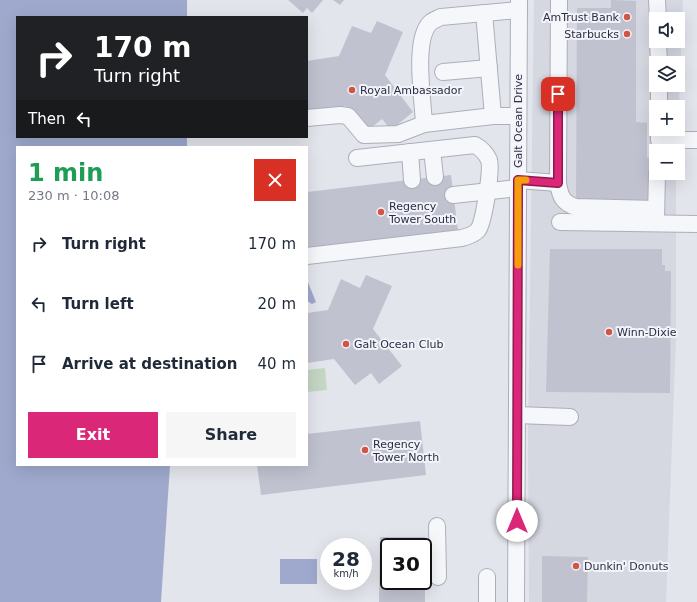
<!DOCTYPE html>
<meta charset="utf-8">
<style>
:root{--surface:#fff;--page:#f6f6f7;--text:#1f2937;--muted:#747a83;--accent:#db2777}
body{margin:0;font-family:"DejaVu Sans",sans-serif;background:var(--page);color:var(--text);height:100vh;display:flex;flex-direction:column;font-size:15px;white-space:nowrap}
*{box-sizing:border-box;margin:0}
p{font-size:13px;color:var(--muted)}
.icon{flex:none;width:22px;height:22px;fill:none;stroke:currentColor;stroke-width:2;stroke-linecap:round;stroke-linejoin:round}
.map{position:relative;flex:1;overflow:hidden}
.side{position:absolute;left:16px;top:146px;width:292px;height:320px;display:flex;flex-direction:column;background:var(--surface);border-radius:0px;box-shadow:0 4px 16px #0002}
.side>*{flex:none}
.guide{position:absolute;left:16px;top:16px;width:292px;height:122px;border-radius:0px;box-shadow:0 4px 16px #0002;background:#202124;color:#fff;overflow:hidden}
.buttons{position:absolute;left:649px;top:12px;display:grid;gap:8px}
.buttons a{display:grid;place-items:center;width:36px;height:36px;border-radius:0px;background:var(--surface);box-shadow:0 4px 16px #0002;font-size:20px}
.speed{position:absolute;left:320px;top:538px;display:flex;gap:8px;font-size:20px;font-weight:700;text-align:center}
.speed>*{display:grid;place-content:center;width:52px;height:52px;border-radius:50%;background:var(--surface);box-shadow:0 4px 16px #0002;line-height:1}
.speed small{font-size:10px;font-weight:400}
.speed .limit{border:2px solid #111;border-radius:6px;background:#fff;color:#111}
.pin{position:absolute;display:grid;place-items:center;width:34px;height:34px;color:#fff;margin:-17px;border-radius:8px;box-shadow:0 2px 6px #0006}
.me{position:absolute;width:44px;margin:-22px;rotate:0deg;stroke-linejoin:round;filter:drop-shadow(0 0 3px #0008)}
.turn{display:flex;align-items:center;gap:14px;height:84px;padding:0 12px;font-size:18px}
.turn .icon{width:52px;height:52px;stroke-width:2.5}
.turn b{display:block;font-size:28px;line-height:34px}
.then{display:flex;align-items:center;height:38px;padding:0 12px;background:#0003;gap:8px;font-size:15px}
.round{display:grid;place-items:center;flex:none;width:42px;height:42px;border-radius:0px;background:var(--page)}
.summary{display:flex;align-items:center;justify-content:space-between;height:68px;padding:0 12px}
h1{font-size:24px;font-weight:600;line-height:30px;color:#1e9e55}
.primary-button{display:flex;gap:8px;margin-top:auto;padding:8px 12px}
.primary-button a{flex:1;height:46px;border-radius:0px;background:var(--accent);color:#fff;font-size:16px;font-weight:600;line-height:46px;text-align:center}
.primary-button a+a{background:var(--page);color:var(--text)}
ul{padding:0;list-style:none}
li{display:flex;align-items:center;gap:12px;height:60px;padding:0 12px}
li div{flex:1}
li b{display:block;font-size:15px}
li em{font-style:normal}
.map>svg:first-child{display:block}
</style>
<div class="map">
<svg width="697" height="602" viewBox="0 0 697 602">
<rect width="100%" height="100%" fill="#e3e5ec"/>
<path fill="#d5d7e1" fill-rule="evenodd" d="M534,0H683L678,128V107H656V129H678L677,151H656V173H676V337L666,602H529L528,439ZM656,19H678V41H656ZM656,63H678V85H656Z"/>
<polygon fill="#c4d6c4" points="325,368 327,390 307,392 307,370"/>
<g fill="#9ea9cd">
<polygon points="0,0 187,0 187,17 17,17 17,137 187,137 187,147 17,147 17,465 170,465 161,602 0,602"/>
<polygon points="307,280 316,302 312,304 307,301"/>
<rect x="280" y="559" width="37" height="25"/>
</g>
<g fill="#c0c2cf" fill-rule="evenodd">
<polygon points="288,0 323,0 312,13 307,8 303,13"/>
<polygon points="333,0 344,0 340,5"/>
<polygon points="611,0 636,1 636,122 647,123 647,158 650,158 650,202 576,201 577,8 611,8"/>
<polygon points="377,21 403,32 385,75 413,112 391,130 382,119 366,132 346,106 307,110 307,61 339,56 352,26 371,33"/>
<polygon points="451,175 458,230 307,248 307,192"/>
<polygon points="550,249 662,249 662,265 665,265 665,271 671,271 670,393 546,392"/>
<polygon points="366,275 392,286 373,329 402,366 379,384 371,373 355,385 334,359 307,363 307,313 328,310 341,279 360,288"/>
<polygon points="420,421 426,475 261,495 257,465 307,465 307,434"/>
<path d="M380,537H425V602H379ZM389,547H423V581H389Z"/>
<polygon points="542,556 588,557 587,602 542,602"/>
</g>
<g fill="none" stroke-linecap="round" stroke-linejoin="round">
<g stroke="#acaeba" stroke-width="18">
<g id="minor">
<polyline points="657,0 658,19"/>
<polyline points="484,13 493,116"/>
<polyline points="658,41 659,63"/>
<polyline points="443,72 489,68"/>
<polyline points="659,85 659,107"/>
<path d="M518,116H493L424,124C423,100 413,40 430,23C433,20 437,19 441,17L519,10"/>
<polyline points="307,118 340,115 348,116 364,135 398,134 424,124"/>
<polyline points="659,129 659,140 697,140"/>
<polyline points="432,150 435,177"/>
<polyline points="410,152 412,180"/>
<polyline points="518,180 558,183 559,0"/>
<path d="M558,183C560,195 562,203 576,207L656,209"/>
<polyline points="453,195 518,188"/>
<polyline points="656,219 657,173"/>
<polyline points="560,222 697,224"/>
<path d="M307,256L462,238C468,236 474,235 478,230C484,222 492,169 489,160C486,153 482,149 475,145L357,158"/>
<polyline points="517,415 570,417"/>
<polyline points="437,526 438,577"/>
<polyline points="487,577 487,602"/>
<polyline points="516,602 519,0"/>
</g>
</g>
<use href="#minor" stroke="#f6f7fa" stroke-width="16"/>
</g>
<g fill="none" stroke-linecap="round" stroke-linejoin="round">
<g stroke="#8e194d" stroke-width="10">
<polyline id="route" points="517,521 518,180 558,183 558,94"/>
</g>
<use href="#route" stroke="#db2777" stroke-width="7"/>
<polyline stroke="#f59e0b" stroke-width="7" points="518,265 518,180 526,180"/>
</g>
<g fill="#d35446" stroke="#f3f4f9" stroke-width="1.5">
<circle cx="627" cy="17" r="4"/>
<circle cx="627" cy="34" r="4"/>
<circle cx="352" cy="90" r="4"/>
<circle cx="381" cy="212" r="4"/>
<circle cx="609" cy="332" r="4"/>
<circle cx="346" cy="344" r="4"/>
<circle cx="365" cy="450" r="4"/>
<circle cx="576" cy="566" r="4"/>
</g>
<g text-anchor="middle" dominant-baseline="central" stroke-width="4" stroke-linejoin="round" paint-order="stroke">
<g font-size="11" fill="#2a2d45" stroke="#f3f4f9" text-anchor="start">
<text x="619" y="17" text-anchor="end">AmTrust Bank</text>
<text x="619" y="34" text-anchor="end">Starbucks</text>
<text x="360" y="90">Royal Ambassador</text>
<text x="389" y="206">Regency<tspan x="389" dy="13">Tower South</tspan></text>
<text x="617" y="332">Winn-Dixie</text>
<text x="354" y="344">Galt Ocean Club</text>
<text x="373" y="444">Regency<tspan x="373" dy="13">Tower North</tspan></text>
<text x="584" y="566">Dunkin' Donuts</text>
</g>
<g font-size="11" fill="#2a2d45" stroke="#f3f4f9">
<text transform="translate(518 121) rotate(-90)">Galt Ocean Drive</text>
</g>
</g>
</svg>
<div class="buttons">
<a><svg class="icon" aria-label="sound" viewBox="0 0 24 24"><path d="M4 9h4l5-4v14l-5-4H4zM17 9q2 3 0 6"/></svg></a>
<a><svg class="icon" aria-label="layers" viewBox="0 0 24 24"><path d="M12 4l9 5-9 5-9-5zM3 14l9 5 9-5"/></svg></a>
<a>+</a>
<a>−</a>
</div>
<div class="speed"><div>28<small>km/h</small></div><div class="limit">30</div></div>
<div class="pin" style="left:558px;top:94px;background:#d93025"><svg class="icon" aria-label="arrive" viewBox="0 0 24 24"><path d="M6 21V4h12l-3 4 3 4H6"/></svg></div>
<svg class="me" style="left:517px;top:521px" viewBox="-20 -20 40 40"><circle r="19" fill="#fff"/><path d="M0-13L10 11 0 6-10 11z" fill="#db2777"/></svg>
<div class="guide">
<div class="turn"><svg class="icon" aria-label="right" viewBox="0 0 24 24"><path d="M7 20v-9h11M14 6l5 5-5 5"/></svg><div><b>170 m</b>Turn right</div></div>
<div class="then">Then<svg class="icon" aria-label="left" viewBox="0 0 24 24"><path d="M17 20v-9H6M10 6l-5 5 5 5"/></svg></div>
</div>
<section class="side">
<div class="summary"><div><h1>1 min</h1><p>230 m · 10:08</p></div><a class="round" style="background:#d93025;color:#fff"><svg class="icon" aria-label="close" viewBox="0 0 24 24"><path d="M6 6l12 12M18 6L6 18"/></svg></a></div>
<ul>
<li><svg class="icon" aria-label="right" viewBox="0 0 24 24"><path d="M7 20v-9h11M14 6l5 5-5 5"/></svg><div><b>Turn right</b></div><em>170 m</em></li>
<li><svg class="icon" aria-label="left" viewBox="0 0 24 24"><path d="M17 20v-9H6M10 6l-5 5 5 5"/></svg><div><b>Turn left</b></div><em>20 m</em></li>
<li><svg class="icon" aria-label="arrive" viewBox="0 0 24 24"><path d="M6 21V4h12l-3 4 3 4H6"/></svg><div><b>Arrive at destination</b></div><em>40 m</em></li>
</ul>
<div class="primary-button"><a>Exit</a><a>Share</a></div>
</section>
</div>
